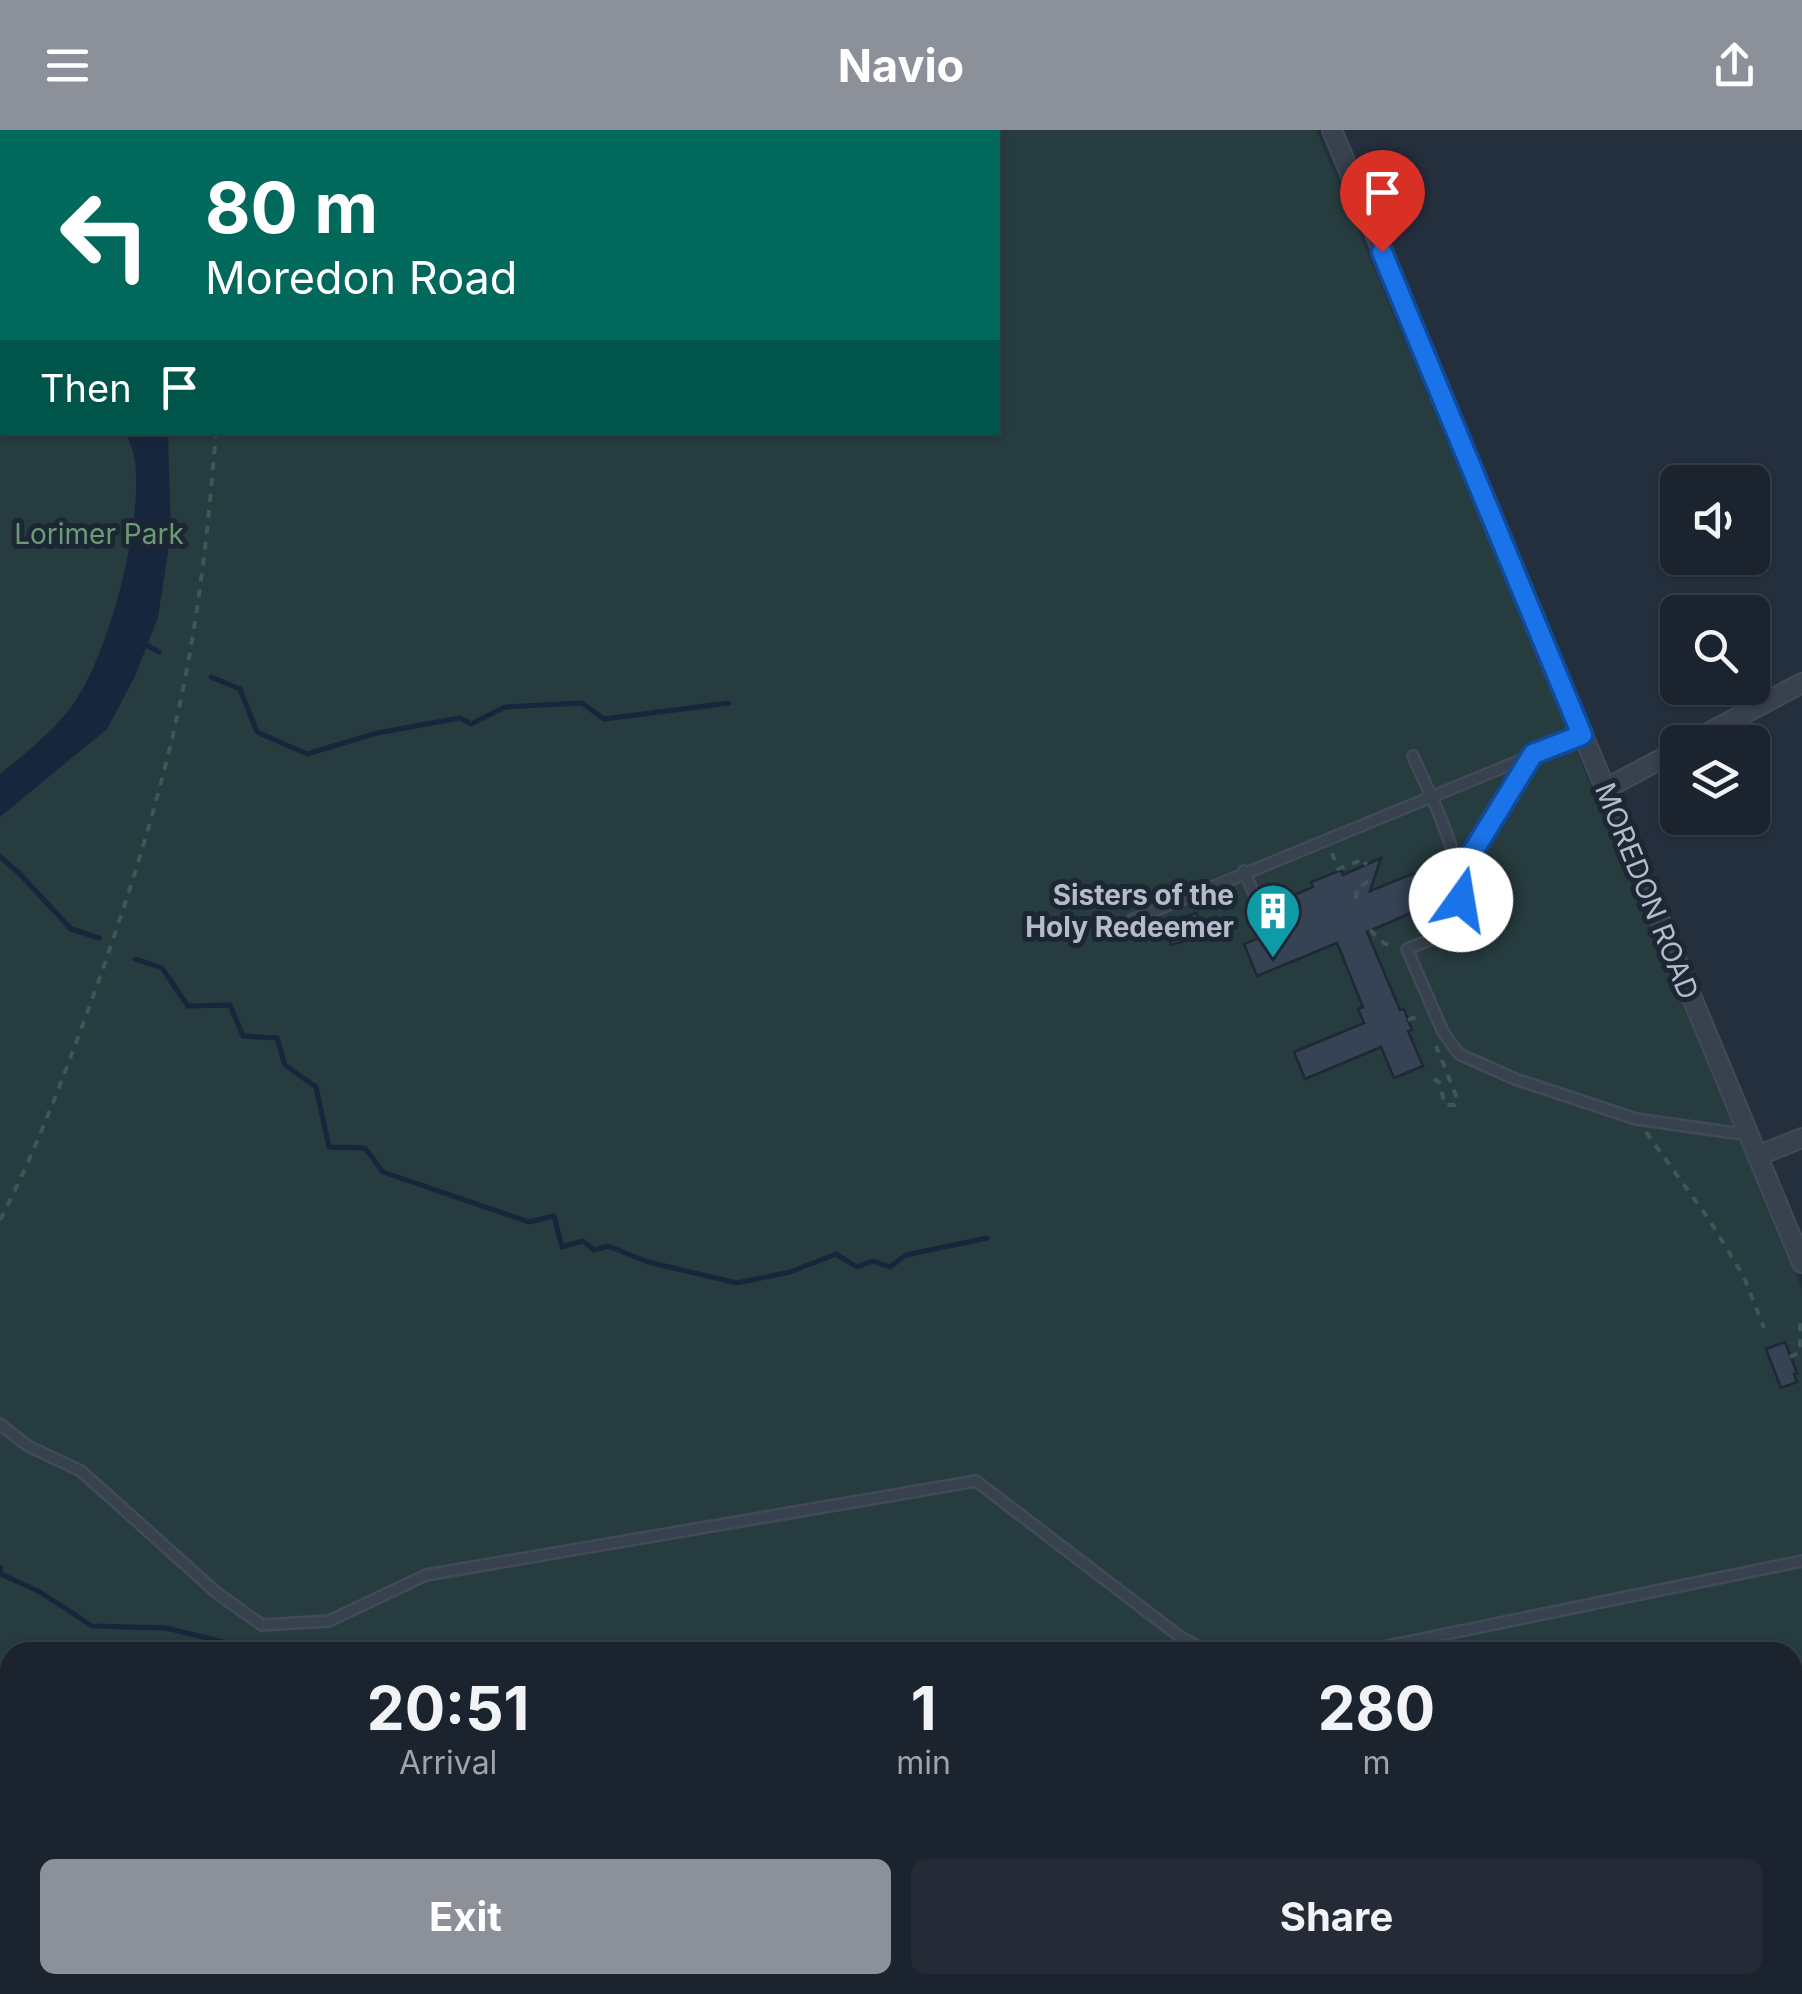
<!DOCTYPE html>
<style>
:root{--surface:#1b232e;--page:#242b36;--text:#f1f3f6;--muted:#a0a4aa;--line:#39404a;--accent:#8c9099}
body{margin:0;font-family:Inter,sans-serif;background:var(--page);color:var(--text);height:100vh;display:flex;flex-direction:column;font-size:38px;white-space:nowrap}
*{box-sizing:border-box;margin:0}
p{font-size:32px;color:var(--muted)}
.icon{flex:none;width:55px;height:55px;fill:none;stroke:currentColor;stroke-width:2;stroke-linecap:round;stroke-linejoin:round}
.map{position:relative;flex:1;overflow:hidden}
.side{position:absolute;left:0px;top:1512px;width:1802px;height:352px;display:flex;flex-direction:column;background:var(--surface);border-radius:30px 30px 0 0;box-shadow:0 2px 8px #0004,0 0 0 2px var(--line)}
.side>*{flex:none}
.banner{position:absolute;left:0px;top:0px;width:1000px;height:305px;box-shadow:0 2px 8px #0004,0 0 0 2px var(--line);background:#00695c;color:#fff;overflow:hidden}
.fabs{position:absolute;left:1660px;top:335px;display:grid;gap:20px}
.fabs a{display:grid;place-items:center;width:110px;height:110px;border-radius:15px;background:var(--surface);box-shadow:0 2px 8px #0004,0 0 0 2px var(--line);font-size:50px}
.pin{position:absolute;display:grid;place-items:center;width:85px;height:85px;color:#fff;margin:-102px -42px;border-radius:50% 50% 50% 0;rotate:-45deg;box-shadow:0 0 10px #0007}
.pin .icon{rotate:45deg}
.me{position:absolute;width:110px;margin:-55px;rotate:13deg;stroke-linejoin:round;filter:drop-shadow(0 0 8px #0008)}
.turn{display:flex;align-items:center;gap:35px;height:210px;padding:0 40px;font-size:45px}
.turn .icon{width:130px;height:130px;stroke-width:2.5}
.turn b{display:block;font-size:70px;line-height:85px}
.then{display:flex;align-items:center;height:95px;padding:0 40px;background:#0003;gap:20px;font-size:38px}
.eta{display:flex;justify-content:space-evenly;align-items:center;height:170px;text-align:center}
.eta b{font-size:60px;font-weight:700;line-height:70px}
.cta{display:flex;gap:20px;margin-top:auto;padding:20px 40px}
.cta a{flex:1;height:115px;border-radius:15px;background:var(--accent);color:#fff;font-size:40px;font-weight:700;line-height:115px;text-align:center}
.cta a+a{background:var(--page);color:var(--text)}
header{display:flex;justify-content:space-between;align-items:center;height:130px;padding:0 40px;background:var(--accent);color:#fff;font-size:45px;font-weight:700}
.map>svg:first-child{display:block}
</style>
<header><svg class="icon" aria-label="menu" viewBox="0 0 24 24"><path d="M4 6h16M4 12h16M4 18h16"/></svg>Navio<svg class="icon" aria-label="share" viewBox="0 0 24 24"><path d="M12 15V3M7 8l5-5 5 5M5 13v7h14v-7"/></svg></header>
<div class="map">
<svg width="1802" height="1864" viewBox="0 0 1802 1864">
<rect width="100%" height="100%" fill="#242f3e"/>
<g fill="#263c3f" fill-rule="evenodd">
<path d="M0,0H1316L1802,1159V1703L1793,1708L1792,1522H10V1552L0,1549ZM2,2H998V302H2Z"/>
<polygon points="955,1855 1196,1855 1194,1864 953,1864"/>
</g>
<path fill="#17263c" d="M126,303H168L171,403L158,487L135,546L107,599L0,687V644C23,625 49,605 68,581C108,533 143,394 135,332C134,322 129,312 126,303Z"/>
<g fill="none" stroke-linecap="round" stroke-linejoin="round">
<g stroke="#17263c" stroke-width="5">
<polyline points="144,514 159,522"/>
<polyline points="211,547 240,559 257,602 307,624 377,603 460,588 471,594 505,577 582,573 604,589 729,573"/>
<polyline points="0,727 19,743 71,799 99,808"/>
<polyline points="135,829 162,838 188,876 230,875 243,906 277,908 285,935 316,957 329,1017 365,1018 383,1042 529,1092 554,1086 562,1117 583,1111 594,1120 608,1116 648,1132 737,1153 790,1142 836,1124 857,1137 873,1131 890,1137 906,1125 987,1108"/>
<polyline points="0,1437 1,1444 40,1462 92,1496 166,1498 264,1522"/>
<polyline points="757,1522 758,1522"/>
<polyline points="1792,1581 1802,1580"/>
</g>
</g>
<g fill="#364354" stroke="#1f2835" stroke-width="2.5">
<polygon points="1381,728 1370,761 1412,744 1431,745 1438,761 1427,776 1367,802 1400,880 1404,879 1408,890 1412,900 1408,901 1423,936 1394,948 1381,917 1305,949 1294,922 1364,893 1358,879 1363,877 1337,813 1257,846 1244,814 1294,794 1284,769 1313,757 1311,752 1341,740 1343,745"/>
<polygon points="1197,783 1203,806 1171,815 1164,792"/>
<polygon points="1785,1212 1797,1243 1794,1244 1797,1252 1781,1258 1766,1219"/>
</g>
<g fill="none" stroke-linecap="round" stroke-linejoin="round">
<g stroke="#414a57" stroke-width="14">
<g id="lane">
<path d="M1413,626C1430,668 1487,765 1443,802C1434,810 1418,814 1407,819L1443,902L1459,924L1515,949L1636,989L1749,1005"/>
<polyline points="1244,741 1267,794"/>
<polyline points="1460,743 1532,626"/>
<polyline points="1132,790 1582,605"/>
<polyline points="0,1294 28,1316 81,1341 217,1463 262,1495 329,1491 426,1445 976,1351 1179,1506 1207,1522"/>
<polyline points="1358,1522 1802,1431"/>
</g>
</g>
<g stroke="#414a57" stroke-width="22">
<g id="street">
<polyline points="1332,0 1802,1133"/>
<polyline points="1691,612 1802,553"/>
<polyline points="1605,659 1678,620"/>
<polyline points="1757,1026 1802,1008"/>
<polyline points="747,1864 762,1859 781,1864"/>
</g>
</g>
<g stroke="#3f5557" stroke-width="4" stroke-dasharray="8 8" stroke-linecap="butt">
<polyline points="133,0 135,2"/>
<polyline points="227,2 227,0"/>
<polyline points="0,49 2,51"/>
<polyline points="0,194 2,187"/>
<polyline points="1332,723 1338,739 1364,729 1366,735"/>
<polyline points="1356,769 1357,758 1369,751 1370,744"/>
<polyline points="1370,800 1385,814 1393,815"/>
<polyline points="1408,890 1423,884"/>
<polyline points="1434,949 1439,952 1445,975 1455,975 1457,968 1436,916"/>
<polyline points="1646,1002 1710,1091 1744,1147 1764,1198"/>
<path d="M0,1090C33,1027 58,961 83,894C127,774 168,648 190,522C203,449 210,376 216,302"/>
<polyline points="1790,1227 1800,1222 1800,1186"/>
</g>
<use href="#lane" stroke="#38414e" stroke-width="9"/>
<use href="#street" stroke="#38414e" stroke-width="18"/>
</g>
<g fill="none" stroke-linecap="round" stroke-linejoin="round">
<g stroke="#114b97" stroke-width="25">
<polyline id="route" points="1382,122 1582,605 1533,624 1460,743 1461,770"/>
</g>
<use href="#route" stroke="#1a73e8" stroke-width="18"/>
</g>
<defs>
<g id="building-pin" transform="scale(2.875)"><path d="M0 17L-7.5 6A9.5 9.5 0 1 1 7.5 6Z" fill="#0f9aa8" stroke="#1d2633"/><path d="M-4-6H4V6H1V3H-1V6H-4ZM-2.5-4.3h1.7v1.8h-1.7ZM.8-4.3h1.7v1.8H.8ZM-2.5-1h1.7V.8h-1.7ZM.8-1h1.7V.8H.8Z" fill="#fff"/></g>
</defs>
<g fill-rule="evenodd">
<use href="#building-pin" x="1273" y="781"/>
</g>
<g text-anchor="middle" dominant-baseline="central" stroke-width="10" stroke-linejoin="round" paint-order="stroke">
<g font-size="28" fill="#6b9a76" stroke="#1d2633">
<text x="99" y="404">Lorimer Park</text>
</g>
<g font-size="28" fill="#b4bcc9" stroke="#1d2633">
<text transform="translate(1647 761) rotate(68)">MOREDON ROAD</text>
</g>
<g font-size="28" font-weight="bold" fill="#b4bcc9" stroke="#1d2633" text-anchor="end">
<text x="1234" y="765">Sisters of the<tspan x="1234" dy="32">Holy Redeemer</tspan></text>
</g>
</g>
</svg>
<div class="fabs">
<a><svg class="icon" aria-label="sound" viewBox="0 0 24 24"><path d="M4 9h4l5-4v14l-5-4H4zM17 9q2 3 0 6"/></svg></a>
<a><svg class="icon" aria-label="search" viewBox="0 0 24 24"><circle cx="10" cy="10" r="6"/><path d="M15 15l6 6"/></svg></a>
<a><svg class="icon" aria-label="layers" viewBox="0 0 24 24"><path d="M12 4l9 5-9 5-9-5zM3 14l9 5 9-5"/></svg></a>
</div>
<div class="pin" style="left:1382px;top:122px;background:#d93025"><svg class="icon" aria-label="arrive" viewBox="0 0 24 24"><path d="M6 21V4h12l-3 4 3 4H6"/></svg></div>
<svg class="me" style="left:1461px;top:770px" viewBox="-20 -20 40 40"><circle r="19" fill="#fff"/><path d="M0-13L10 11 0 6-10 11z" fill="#1a73e8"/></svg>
<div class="banner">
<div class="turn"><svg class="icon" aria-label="left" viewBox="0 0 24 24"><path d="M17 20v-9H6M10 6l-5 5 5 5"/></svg><div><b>80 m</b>Moredon Road</div></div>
<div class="then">Then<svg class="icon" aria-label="arrive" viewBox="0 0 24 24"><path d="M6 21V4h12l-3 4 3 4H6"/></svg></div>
</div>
<section class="side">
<div class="eta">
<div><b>20:51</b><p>Arrival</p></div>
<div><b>1</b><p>min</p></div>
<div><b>280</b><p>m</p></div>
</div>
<div class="cta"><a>Exit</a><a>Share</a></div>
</section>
</div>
